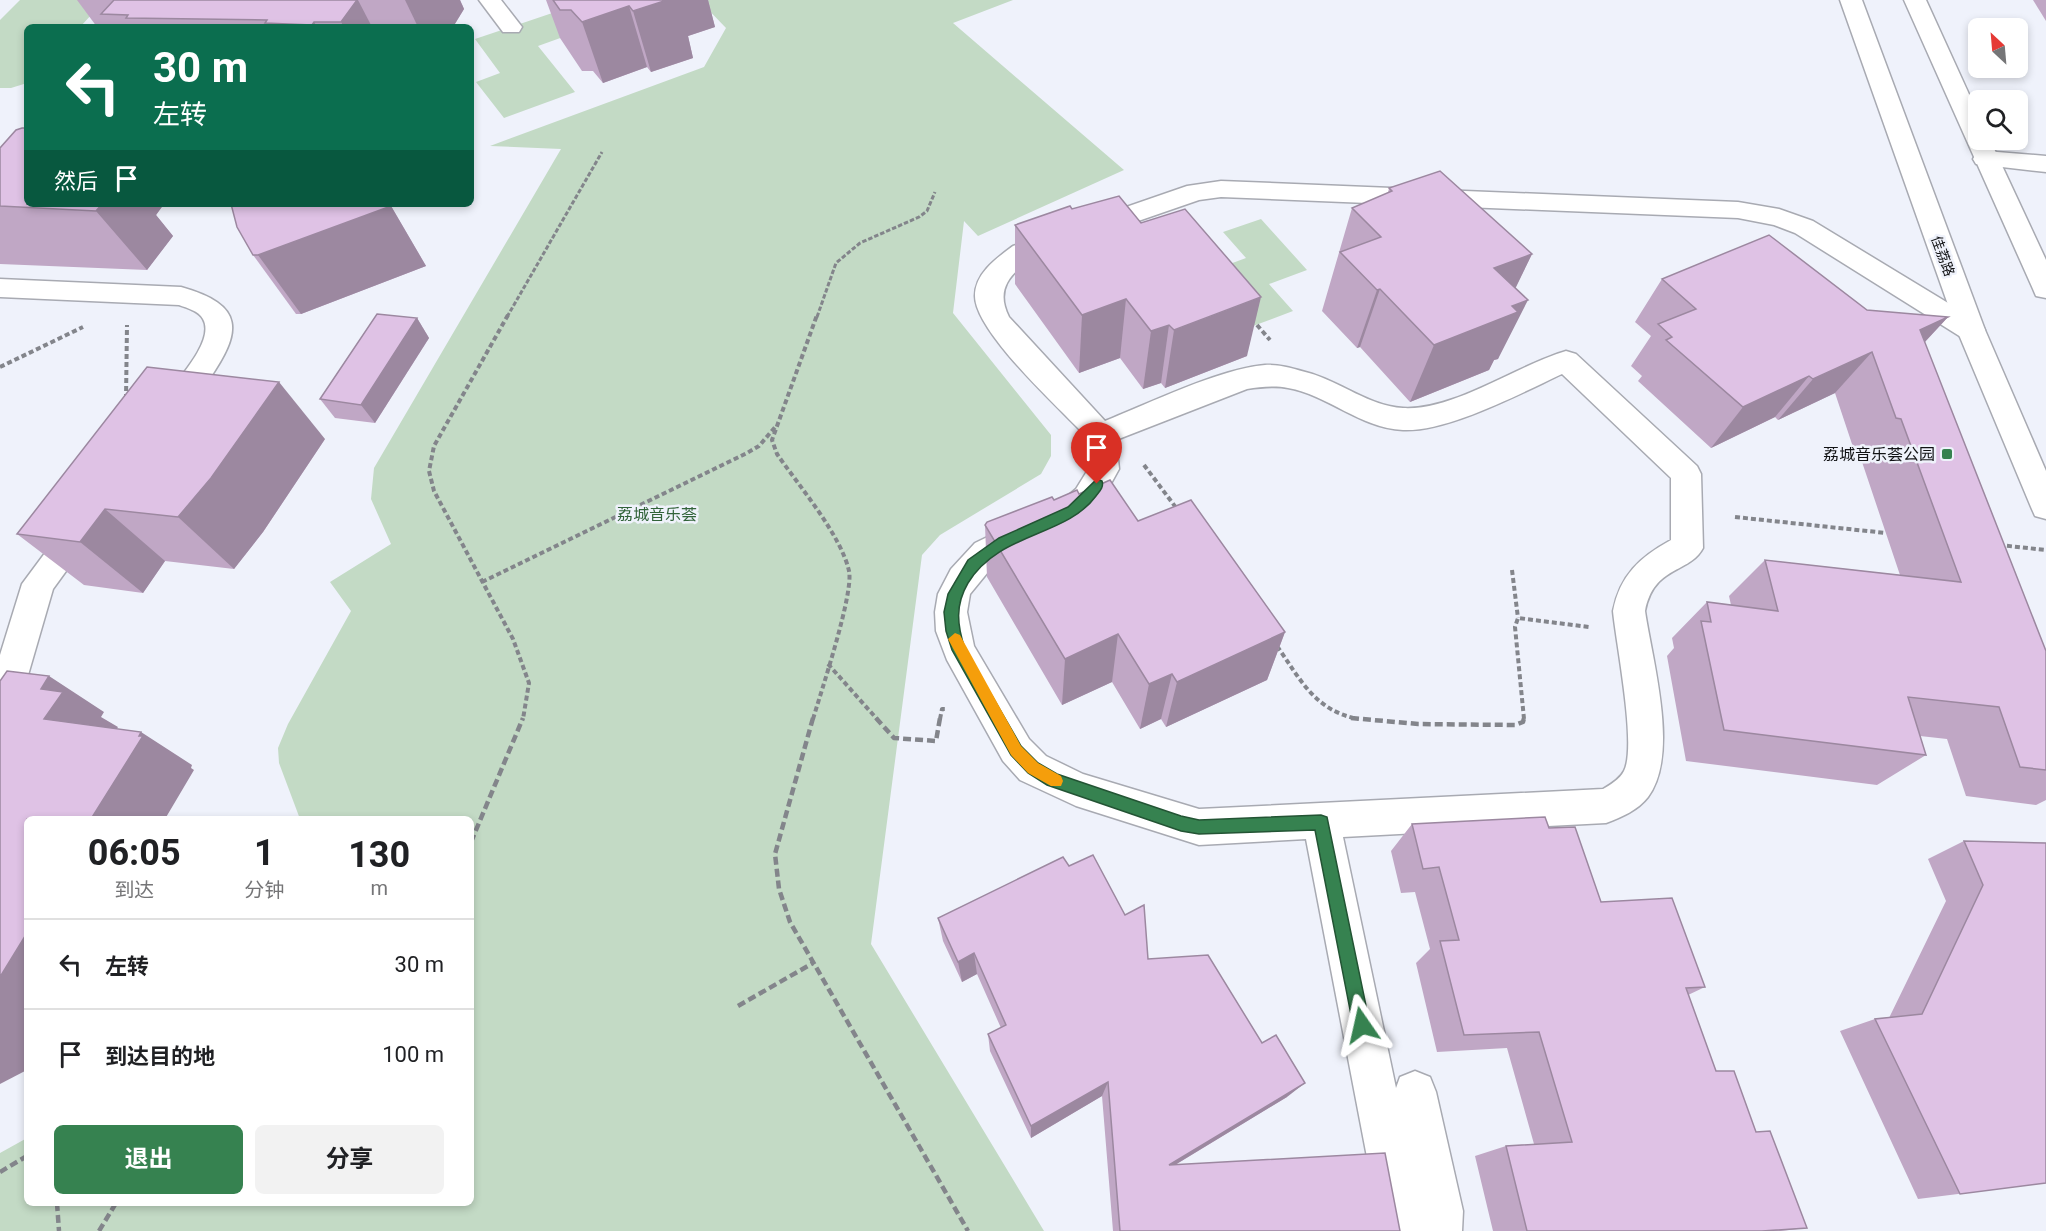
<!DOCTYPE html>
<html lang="zh">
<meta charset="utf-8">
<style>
:root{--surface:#fff;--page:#f2f2f2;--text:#202124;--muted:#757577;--line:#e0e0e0;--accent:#368250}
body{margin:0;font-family:Roboto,"Noto Sans SC",sans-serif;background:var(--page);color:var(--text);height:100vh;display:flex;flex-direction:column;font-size:22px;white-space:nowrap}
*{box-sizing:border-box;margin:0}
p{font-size:20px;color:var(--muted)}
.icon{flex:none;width:33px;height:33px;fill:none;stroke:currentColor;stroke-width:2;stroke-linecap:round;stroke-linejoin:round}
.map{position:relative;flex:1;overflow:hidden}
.details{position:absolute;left:24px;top:816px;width:450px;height:390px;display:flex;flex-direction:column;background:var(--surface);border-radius:9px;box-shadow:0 3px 9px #0003}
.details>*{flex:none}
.top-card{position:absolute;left:24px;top:24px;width:450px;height:183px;border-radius:9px;box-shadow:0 3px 9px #0003;background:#0b6e4f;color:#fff;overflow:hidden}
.needle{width:39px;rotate:334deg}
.buttons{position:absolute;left:1968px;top:18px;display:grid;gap:12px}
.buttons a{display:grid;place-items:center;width:60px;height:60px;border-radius:9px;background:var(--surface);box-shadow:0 3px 9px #0003;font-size:30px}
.pin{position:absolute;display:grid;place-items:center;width:51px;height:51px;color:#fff;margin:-62px -26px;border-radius:50% 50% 50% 0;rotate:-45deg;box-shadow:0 0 6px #0007}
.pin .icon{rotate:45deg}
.me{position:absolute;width:66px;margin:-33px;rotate:349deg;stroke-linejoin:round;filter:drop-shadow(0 0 4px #0008)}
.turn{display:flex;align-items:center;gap:21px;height:126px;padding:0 30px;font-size:27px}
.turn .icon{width:78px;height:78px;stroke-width:2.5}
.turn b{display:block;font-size:42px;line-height:51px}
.then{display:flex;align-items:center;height:57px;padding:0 30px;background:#0003;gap:12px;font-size:22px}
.eta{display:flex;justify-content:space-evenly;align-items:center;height:102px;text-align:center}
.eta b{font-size:36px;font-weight:700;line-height:42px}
.cta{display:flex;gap:12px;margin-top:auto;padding:12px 30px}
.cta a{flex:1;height:69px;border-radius:9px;background:var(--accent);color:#fff;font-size:24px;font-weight:700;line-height:69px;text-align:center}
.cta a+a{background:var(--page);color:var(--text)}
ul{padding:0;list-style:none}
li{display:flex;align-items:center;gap:18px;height:90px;padding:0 30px;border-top:2px solid var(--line)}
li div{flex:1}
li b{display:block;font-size:22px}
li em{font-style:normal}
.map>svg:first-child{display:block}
</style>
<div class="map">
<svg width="2046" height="1231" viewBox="0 0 2046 1231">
<rect width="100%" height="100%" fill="#eff2fb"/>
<g fill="#c3dac5">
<polygon points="20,0 105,0 80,27 27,27 27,83 11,88 0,88 0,20"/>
<polygon points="699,0 1013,0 953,23 1124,170 978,236 964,221 953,313 1051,435 1051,456 1041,474 940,535 922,555 871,944 1044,1231 0,1231 0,1153 27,1138 27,1203 471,1203 471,819 300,819 279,763 278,748 288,724 351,611 330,582 391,544 371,499 374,468 561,149 490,146 704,67 726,28"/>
<polygon points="573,6 591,27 538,46 575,92 504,118 476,82 500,73 475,39"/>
<polygon points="1261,219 1307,270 1269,284 1293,311 1253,326 1208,272 1246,258 1223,232"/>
</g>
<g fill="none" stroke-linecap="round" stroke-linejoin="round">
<g stroke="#a8aab2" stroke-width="3">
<g id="minor">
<polygon points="479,0 501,0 522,27 519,32 503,32"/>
<polygon points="1985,151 2046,156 2046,172 1976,164 1973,159 1976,154"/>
<path d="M1221,181L1738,202L1779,209L1813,221L1981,323L1985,330L1981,337L1971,340L1961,337L1795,233L1774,225L1738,218L1221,197L1199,200L1031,258C1010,275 995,289 1009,317L1105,421C1150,403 1219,369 1265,365C1280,364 1295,369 1309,373C1341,382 1369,406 1403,408C1454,411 1517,365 1566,351L1576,354L1697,466L1701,474L1703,548C1689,574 1654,565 1645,611C1652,660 1680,754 1648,797C1638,810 1622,817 1606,823L1343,837L1396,1088L1400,1077L1415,1071L1430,1077L1436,1092L1463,1211L1462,1231H1388L1376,1204L1306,839L1199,845L1076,806L1020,780L1003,761L947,660L936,631L935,612L938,594L951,569L975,543L1062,501L1076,489L1089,468L1086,439L1082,432C1056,405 975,331 975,296C975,273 997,258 1013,246L1187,186ZM1562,374L1671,478V540C1640,557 1620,575 1613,611C1616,643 1637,746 1624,771C1620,779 1610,785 1603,789L1199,809L1083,774L1046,756L1029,739L974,646L967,612L970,594L997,561L1084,519L1098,507L1119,469L1116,440L1247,389C1260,387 1274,385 1288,388C1328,395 1360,428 1403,430C1448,432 1521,393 1562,374Z"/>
<path d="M0,279L181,287C245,305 243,331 208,381C201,392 190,413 179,418C172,421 167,419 161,417L156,409C168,389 217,343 203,319C199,311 187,308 179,305L0,297Z"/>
<polygon points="82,514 93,518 98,527 53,589 26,682 12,706 0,710 0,655 22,584 71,518"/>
</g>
</g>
<g stroke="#a8aab2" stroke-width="3">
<g id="major">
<polygon points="1840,0 1862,0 1985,330 2046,471 2046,519 2035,516 2031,507 1957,330"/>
<polygon points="1904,0 1926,0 1978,114 1978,140 1990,140 2046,260 2046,298 2036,296 2033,289"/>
</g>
</g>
<g stroke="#83858b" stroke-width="3" stroke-dasharray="4.5 2" stroke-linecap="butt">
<polyline points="507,317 602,152"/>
<polyline points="817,317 836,263 860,243 919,217 927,211 935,192"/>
</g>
<g stroke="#83858b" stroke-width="4" stroke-dasharray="5 3" stroke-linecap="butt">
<polyline points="508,315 434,446 429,471 434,491 513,639 529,683 523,719"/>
<polyline points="1257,325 1270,340"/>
<polyline points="0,367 83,327"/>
<polyline points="126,399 127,325"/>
<polyline points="1144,465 1177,509"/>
<polyline points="1735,517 1886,533"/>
<polyline points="1999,545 2046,550"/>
<polyline points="1512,570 1518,618"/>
<polyline points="482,582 747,453 759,446 776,426"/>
<path d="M1277,646C1301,680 1314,710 1358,719"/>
<polyline points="828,664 877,719"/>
<path d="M813,719C821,692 854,593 849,571C841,535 799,486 777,454L772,440L817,315"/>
<polyline points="940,719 942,709 946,709"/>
<polyline points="1524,719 1515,627 1518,618 1589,627"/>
</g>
<g stroke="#83858b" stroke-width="4.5" stroke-dasharray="8 4" stroke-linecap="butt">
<polyline points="813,718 775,854 779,889 790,922 968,1231"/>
<polyline points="876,718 894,738 936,741 940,718"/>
<polyline points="1351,718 1418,724 1515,725 1523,722 1524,718"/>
<polyline points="471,842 523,718"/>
<polyline points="738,1006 813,963"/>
<polyline points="0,1172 27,1156"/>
<polyline points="57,1203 59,1231"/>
<polyline points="99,1231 116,1203"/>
</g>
<use href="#minor" fill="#fff" fill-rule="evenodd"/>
<use href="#major" fill="#fff" fill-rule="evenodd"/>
</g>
<g fill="#c0a7c5">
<polygon points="77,0 460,0 464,9 453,27 97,27"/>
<polygon points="546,0 708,0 715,27 688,36 693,58 651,72 647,67 603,83 593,71 582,71 560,38"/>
<polygon points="2033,0 2046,0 2046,21"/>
<polygon points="0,148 27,204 164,204 156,215 173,236 147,270 0,264"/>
<polygon points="1389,188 1532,254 1515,288 1498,359 1494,360 1489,370 1410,402 1360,347 1357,348 1322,311 1352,208 1388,193"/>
<polygon points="391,206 426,266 301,314 296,314 253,255"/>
<polygon points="1072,209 1247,356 1165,388 1161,383 1143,389 1120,358 1079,373 1015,284 1015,225"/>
<polygon points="1662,279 1867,310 1948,317 1924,343 2046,651 2046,800 2036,805 1966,796 1947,739 1920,736 1926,755 1877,785 1686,761 1667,656 1674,648 1672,638 1707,602 1731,605 1729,596 1765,560 1900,575 1861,459 1857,459 1835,393 1778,420 1775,417 1711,448 1638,381 1642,376 1631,366 1651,336 1635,322"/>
<polygon points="417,318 429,338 375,423 335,418 320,399"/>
<polygon points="325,439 263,532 234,569 165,561 143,593 84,585 17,534"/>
<polygon points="1079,494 1138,521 1285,632 1267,680 1166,727 1161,719 1140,729 1112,682 1062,705 987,577 985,525 1054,500"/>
<polygon points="1412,824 1549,828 1601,902 1705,987 1688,995 1716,1071 1756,1132 1807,1228 1780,1231 1493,1231 1475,1156 1506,1146 1534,1144 1507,1048 1437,1052 1416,963 1430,949 1415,892 1401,893 1391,851"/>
<polygon points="1964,841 2046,843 2046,1183 1918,1199 1840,1031 1875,1019 1889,1018 1946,901 1928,859"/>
<polygon points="1069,866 1148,959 1287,1097 1175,1165 1400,1231 1113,1231 1102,1096 1031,1138 990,1051 988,1034 1001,1028 977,974 962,982 943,941 938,918"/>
</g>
<g fill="#9c88a0">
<polygon points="357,0 358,0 372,27 344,27 341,22"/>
<polygon points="405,0 460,0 464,9 453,27 418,27"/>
<polygon points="667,0 708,0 715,27 688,36 693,58 651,72 633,11"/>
<polygon points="629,6 647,67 603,83 582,22"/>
<polygon points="314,22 317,27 313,27 312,25"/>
<polygon points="102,204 164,204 156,215 173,236 147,270 96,211"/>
<polygon points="391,206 426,266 301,314 258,255"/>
<polygon points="1532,254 1503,314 1494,268"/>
<polygon points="1380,289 1360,347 1357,348 1377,290"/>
<polygon points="1261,297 1247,356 1165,388 1174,330"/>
<polygon points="1126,299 1120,358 1079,373 1082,315"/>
<polygon points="1528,300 1498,359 1494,360 1489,370 1410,402 1434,345 1512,306"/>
<polygon points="1948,317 1909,359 1920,330"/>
<polygon points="417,318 429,338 375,423 361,405"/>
<polygon points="1169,325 1161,383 1143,389 1151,331"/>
<polygon points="1872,352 1835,393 1778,420 1813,379"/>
<polygon points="1809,376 1775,417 1711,448 1743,407"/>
<polygon points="279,382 325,439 263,532 234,569 178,517"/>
<polygon points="105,509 165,561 143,593 80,542"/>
<polygon points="1285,632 1267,680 1166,727 1177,682"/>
<polygon points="1118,634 1112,682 1062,705 1065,659"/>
<polygon points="1172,674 1161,719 1140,729 1149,684"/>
<polygon points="49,676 104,712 101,717 118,727 101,753 44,719 41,689"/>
<polygon points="141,732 192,765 191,768 194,770 165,819 91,819"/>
<polygon points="27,933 27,1067 25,1071 0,1084 0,977"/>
<polygon points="974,953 977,974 962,982 958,962"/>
<polygon points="1108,1082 1102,1096 1031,1138 1031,1126"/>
<polygon points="1305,1083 1287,1097 1160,1174 1169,1165"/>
</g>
<g fill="#dfc2e5" stroke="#9c88a0" stroke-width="1.5">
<polygon points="114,0 357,0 341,22 314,22 312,25 265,23 267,20 126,18 128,15 101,14"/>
<polygon points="553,0 667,0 633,11 629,6 582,22 571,10 560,10"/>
<polygon points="22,128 27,128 27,204 102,204 96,211 0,206 0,148 16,130"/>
<polygon points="1440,171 1532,254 1494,268 1528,300 1512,306 1518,312 1434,345 1380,289 1377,290 1340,252 1381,237 1352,208 1392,191 1389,188"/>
<polygon points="1119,196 1141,223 1185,209 1261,297 1174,330 1169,325 1151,331 1126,299 1082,315 1015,225 1070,206 1072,209"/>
<polygon points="231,204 390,204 391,206 258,255 253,255 237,227"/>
<polygon points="1769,235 1867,310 1948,317 1920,330 2046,651 2046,770 2020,767 1999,707 1908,697 1926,755 1724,730 1701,621 1711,622 1707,602 1778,611 1765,560 1961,582 1901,419 1896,418 1872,352 1813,379 1809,376 1743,407 1666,340 1672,337 1658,324 1696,309 1662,279"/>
<polygon points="377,314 417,318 361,405 320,399"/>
<polygon points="147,367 279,382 211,478 178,517 105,509 80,542 17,534"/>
<polygon points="1110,480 1138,521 1191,500 1285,632 1177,682 1172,674 1149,684 1118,634 1065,659 985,525 987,522 1052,497 1054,500 1077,490 1079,494"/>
<polygon points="7,671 49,676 41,689 63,692 44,719 141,732 139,736 143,736 91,819 27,819 27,933 0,977 0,681"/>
<polygon points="1545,817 1549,828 1575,827 1601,902 1672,898 1705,987 1686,988 1716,1071 1734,1071 1756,1132 1770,1131 1807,1228 1762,1231 1527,1231 1506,1146 1572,1142 1539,1032 1464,1035 1440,941 1459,940 1439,867 1423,869 1412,824"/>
<polygon points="1964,841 2046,843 2046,1183 1960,1194 1875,1019 1922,1014 1983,885"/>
<polygon points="1093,855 1125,915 1144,905 1148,959 1208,955 1262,1043 1276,1035 1305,1083 1169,1165 1385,1153 1400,1231 1120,1231 1108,1082 1031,1126 988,1034 1006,1025 974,953 958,962 938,918 1063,857 1069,866"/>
</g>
<path fill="#368250" stroke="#235434" stroke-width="1.5" d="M1097,479L1102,481C1104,487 1100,491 1096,496C1066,537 999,532 968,583C955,605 957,625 965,649L1021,746L1038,763L1057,774L1181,816L1199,820L1321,815L1327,817L1370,1025L1368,1031L1362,1033L1356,1031L1353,1025L1315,830L1199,834L1181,831L1047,785L1028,773L1011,755L952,650L946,631L944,612L948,594L968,560L999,538L1068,507Z"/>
<polygon fill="#f59e0b" points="955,633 960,635 1021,746 1038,763 1061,776 1063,781 1061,786 1051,786 1028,773 1011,755 948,639"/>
<rect fill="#368250" stroke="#eff2fb" stroke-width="2" x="1941" y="448" width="12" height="12" rx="3"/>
<g text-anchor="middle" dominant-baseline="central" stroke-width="5" stroke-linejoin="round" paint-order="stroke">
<g font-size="14" fill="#111214" stroke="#eff2fb">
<text transform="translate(1943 256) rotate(70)">佳荔路</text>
</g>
<g font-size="16" fill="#111214" stroke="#eff2fb" text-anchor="end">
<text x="1935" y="454">荔城音乐荟公园</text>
</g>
<g font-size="16" fill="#316339" stroke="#eff2fb">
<text x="657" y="514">荔城音乐荟</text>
</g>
</g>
</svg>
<div class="buttons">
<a><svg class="needle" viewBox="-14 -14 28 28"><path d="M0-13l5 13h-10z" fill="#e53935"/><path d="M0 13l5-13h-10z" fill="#757577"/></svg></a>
<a><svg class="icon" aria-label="search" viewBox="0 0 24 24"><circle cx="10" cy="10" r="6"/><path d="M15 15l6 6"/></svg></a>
</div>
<div class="pin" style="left:1097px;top:484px;background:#d93025"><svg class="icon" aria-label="arrive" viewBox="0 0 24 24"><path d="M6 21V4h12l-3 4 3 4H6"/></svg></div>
<svg class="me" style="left:1362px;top:1025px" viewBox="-20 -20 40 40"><path d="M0-17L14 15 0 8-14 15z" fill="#368250" stroke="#fff" stroke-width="4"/></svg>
<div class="top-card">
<div class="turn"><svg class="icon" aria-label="left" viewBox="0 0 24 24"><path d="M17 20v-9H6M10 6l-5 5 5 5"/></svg><div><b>30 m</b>左转</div></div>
<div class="then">然后<svg class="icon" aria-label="arrive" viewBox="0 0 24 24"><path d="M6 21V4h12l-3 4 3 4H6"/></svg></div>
</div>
<section class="details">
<div class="eta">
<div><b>06:05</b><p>到达</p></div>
<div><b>1</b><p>分钟</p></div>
<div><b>130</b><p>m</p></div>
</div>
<ul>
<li><svg class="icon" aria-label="left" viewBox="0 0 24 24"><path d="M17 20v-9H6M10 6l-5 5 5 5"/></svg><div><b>左转</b></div><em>30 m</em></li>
<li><svg class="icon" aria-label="arrive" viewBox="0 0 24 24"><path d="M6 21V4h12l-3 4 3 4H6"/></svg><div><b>到达目的地</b></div><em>100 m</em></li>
</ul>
<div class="cta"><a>退出</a><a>分享</a></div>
</section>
</div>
